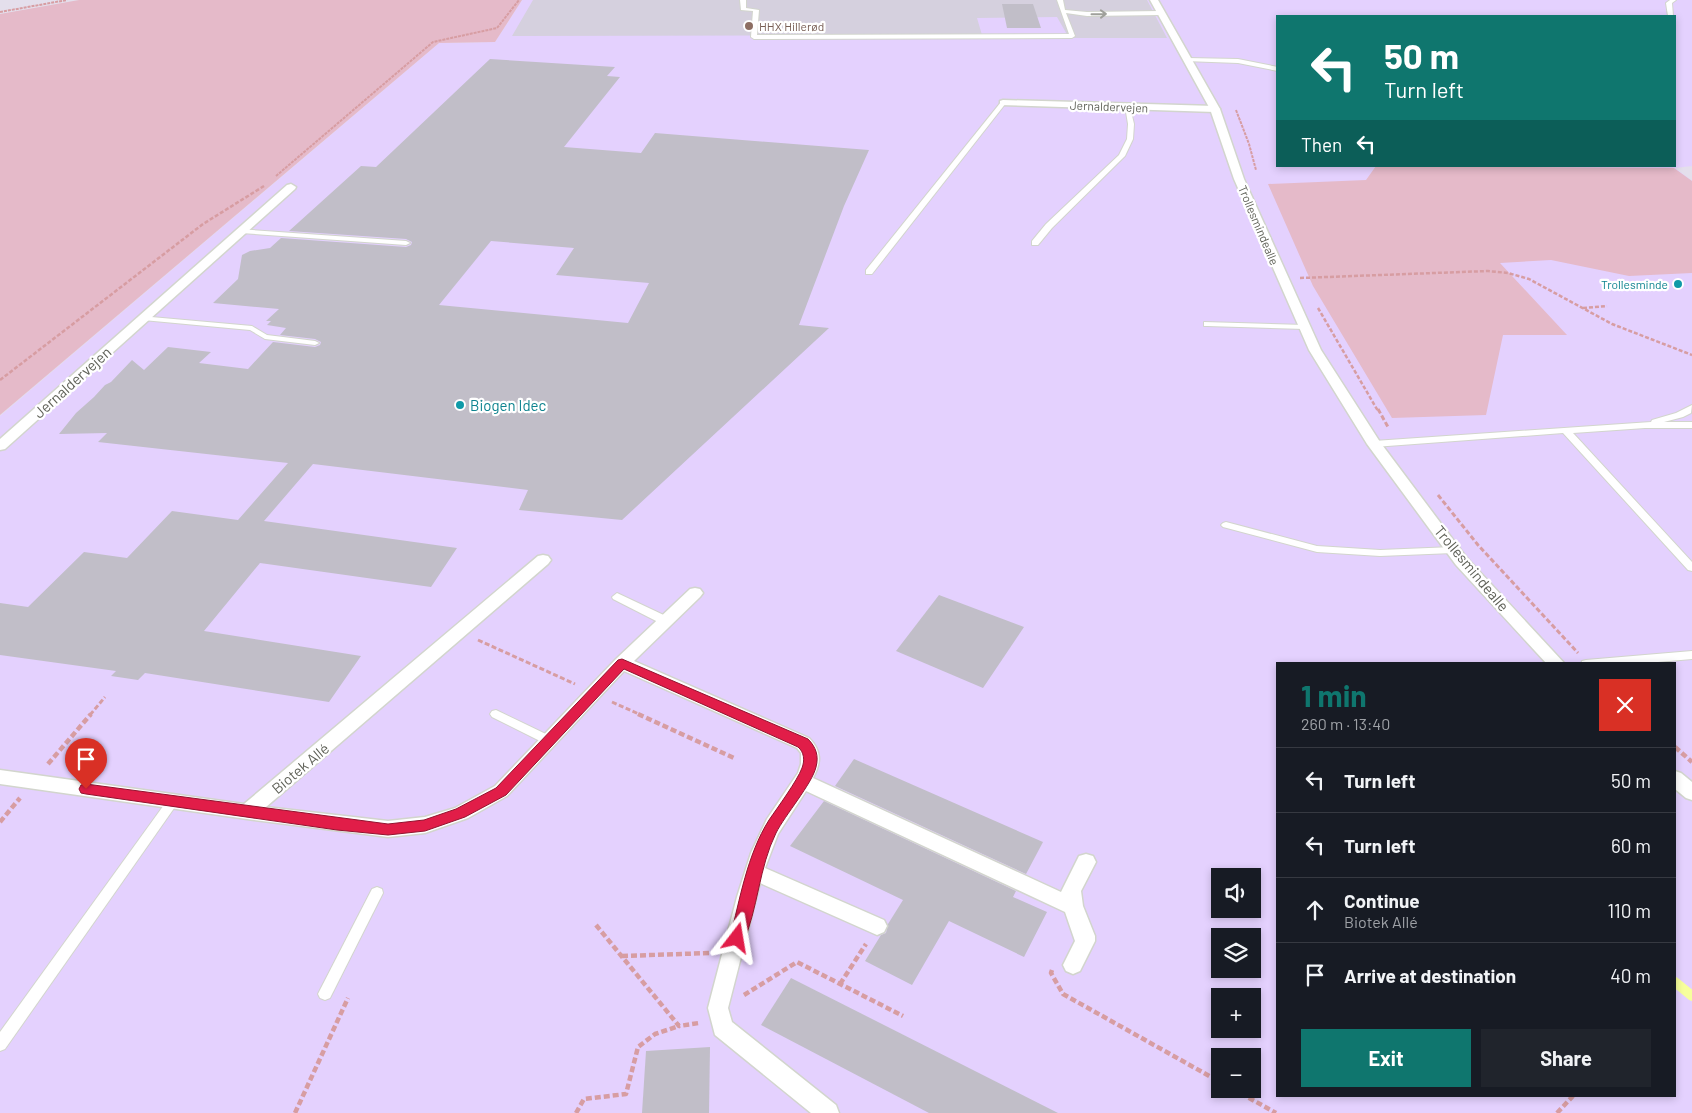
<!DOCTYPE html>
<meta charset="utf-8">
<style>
:root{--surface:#171b24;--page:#20242c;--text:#f1f3f6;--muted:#9ea1a6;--line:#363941;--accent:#0f766e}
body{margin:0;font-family:Barlow,sans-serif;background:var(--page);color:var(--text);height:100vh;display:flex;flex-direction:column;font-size:19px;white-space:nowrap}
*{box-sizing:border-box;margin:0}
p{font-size:16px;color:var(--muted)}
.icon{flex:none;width:28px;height:28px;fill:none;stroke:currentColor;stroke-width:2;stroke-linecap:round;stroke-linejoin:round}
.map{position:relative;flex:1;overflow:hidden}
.panel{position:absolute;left:1276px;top:662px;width:400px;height:435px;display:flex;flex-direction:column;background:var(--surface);border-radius:0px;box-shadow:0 2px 8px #0003}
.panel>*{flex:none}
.banner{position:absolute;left:1276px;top:15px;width:400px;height:152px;border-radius:0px;box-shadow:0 2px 8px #0003;background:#0f766e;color:#fff;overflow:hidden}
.controls{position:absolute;left:1211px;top:868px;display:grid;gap:10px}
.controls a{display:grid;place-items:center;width:50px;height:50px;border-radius:0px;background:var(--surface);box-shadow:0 2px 8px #0003;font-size:25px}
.pin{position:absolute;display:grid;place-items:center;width:42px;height:42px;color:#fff;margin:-51px -21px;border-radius:50% 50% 50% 0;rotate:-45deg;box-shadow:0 0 5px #0007}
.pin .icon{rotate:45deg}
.me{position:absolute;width:55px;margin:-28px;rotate:14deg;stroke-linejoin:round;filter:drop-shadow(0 0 4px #0008)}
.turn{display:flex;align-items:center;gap:18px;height:105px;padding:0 25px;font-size:22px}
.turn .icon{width:65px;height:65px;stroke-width:2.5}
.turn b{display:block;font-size:35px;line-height:42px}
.then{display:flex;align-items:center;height:48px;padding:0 25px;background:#0003;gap:10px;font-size:19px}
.round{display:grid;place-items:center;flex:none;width:52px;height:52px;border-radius:0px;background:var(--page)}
.summary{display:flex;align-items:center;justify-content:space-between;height:85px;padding:0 25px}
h1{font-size:30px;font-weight:700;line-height:38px;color:var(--accent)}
.action{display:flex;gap:10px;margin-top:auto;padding:10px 25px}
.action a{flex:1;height:58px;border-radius:0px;background:var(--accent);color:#fff;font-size:20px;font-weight:700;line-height:58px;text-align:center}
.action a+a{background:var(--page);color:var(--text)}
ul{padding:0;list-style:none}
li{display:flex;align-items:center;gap:15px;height:65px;padding:0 25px;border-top:1px solid var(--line)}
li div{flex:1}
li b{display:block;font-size:19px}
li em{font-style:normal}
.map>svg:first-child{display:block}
</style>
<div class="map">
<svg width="1692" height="1113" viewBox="0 0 1692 1113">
<rect width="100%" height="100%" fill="#e4dfec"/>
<path fill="#e4d1fe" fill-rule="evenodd" d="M522,0H1692V166L1675,168L1692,181V1113H0V416L439,43L495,42ZM1278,16H1675V166H1278ZM1278,664H1675V1096H1278ZM1220,876H1252V909H1220ZM1220,936H1252V969H1220ZM1220,996H1252V1029H1220ZM1220,1056H1252V1089H1220Z"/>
<polygon fill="#d5d0de" points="533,0 1147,0 1167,38 1069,38 1057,17 977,18 982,35 512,36"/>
<g fill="#e5bac9">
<polygon points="79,0 522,0 495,42 439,43 0,415 0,14"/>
<polygon points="1376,166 1674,168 1692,181 1692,273 1629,276 1551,260 1500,263 1567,335 1503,335 1486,415 1392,418 1313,286 1268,184 1366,180"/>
</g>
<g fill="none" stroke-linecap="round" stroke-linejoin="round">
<polyline stroke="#f7ff9c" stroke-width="10" points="1675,982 1692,996"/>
</g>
<g fill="#c1bec8" fill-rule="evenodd">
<polygon points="1002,4 1033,4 1041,28 1007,28"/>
<path d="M490,59L615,67L607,76L620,77L564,147L641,153L655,133L869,150L844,206L799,325L829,328L622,520L519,510L528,490L313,464L264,521L457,548L431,587L260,563L204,631L361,656L329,702L145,673L138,680L111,676L116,671L0,655V603L28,607L84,552L127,558L172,511L238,520L288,463L98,442L107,433L59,434L76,413L94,397L105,385L111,382L132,360L144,370L168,347L211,352L199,363L248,369L273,342L315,347L320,345L321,342L315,339L280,335L286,328L267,325L271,321H266L279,309L213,303L238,279L242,255L250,251L270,248L281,238L406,247L411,245L412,242L406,239L289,231L361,166L376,167ZM491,241L574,248L556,275L649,283L628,323L439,305Z"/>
<polygon points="939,595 1024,627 983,688 896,651"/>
<polygon points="854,759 1043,842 1026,874 835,786"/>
<polygon points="824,801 1016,891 1013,897 1047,912 1024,957 949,921 912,985 865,961 881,935 886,933 888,924 903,900 790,846"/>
<polygon points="791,978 1058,1113 929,1113 761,1025"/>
<polygon points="710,1047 709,1113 642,1113 646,1051"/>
</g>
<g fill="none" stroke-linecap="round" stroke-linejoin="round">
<g stroke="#d2d5cd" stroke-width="2">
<g id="service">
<polygon points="740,0 746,0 746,8 759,10 757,35 1069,34 1057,0 1063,0 1065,10 1087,12 1161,11 1164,13 1161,15 1087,16 1066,13 1075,36 1072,38 754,39 751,37 753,11 741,10"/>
<polygon points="1670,0 1676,0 1672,3 1673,16 1668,16 1666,3"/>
<polygon points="1187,58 1238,59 1278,67 1278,71 1238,63 1185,61 1184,60"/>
<polygon points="1001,102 1006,103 872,274 866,274 866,270"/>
<polygon points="1125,106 1130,107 1134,124 1133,139 1125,156 1052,228 1038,245 1032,245 1032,241 1046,224 1119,155 1127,139 1128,124"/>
<polygon points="238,229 406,241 410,243 406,245 241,233 238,233"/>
<polygon points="140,316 252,326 267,335 315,341 319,343 315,345 265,339 250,330 143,320 140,320"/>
<polygon points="1204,322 1305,325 1309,327 1305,329 1207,326 1204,326"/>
<polygon points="1692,405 1691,413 1683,417 1664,422 1692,422 1692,428 1645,428 1573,433 1692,562 1692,571 1688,570 1563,433 1374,447 1369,444 1374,441 1651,422 1652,420 1676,413"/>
<polygon points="1226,522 1317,546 1380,550 1453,547 1458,550 1453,553 1380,556 1317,552 1223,527 1221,525 1223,523"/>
<polygon points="617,593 670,618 671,621 666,625 662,624 613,599 612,597"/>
<polygon points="1692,651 1692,659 1635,664 1581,664 1582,661 1586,660"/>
<polygon points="496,710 552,737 554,740 552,743 548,744 544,743 492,717 490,714 492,711"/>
<polygon points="173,796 177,798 179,801 177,804 5,1049 0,1051 0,1032 169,798"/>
<polygon points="377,887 382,889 383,893 330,998 325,1000 320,998 318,994 320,990 372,889"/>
</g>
</g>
<g stroke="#d2d5cd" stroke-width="3">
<g id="minor">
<polygon points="1003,100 1215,106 1220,109 1215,112 1000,105 1000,101"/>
<polygon points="291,184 296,187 295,189 5,449 0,450 0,439 287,185"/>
<path d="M543,555L548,556L551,560L548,564L266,807L388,821L425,817L455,808L495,786L616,659L690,589L695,588L700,589L703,593L700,597L634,661L809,738C822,751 821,763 813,778L1061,892L1079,856L1086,854L1093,856L1096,862L1081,891L1083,906L1095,936V941L1080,971L1073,974L1066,971L1063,965L1075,941L1065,912L806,791L778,834L765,868L884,920L887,926L884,932L877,935L760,883L728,1008L732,1022L836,1105L839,1113H811L715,1035L708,1008L737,897L751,853L767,819L798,773L801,764V753L797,748L624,671L507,796L468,818L425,833L388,837L247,819L0,784V770L244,804L538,556Z"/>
</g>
</g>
<g stroke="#d2d5cd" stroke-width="3">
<g id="tertiary">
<polygon points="1150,0 1158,0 1220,109 1244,179 1321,350 1380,442 1466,557 1565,664 1547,664 1456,565 1367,444 1309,350 1234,179 1210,109"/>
<polygon points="1675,771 1681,773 1692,782 1692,800 1686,798 1675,789"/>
</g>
</g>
<g stroke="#d79da2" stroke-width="2" stroke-dasharray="3 1" stroke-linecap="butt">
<polyline points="0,12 67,0"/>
<polyline points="1236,110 1249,144 1256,170"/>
<polyline points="276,176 433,42 497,28 519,0"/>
</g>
<g stroke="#d79da2" stroke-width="2.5" stroke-dasharray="4 2" stroke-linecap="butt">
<polyline points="1300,278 1488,271 1508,273 1529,279 1612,324 1692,355"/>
<polyline points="1318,308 1378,411"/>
<polyline points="1583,308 1607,306"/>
<polyline points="0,380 203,224 264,186"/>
</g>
<g stroke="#d79da2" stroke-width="3" stroke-dasharray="5 2.5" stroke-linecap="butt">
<polyline points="1378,409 1388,427"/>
<polyline points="1438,495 1478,545 1578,653"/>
<polyline points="478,640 575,684"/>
<polyline points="612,702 641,715"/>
<polyline points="90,715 105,697"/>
</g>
<g stroke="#d79da2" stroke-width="4.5" stroke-dasharray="6 3" stroke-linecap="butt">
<polyline points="638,714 734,758"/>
<polyline points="1675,747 1692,762"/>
<polyline points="48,764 91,714"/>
<polyline points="0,822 20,798"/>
<polyline points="596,925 679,1026 699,1023"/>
<polyline points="622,956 710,953"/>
<polyline points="1052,970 1051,973 1063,994 1220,1082"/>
<polyline points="840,984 866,944"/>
<polyline points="744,995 797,962 903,1016"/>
<polyline points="1233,1089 1276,1113"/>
<polyline points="295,1113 348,998"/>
<polyline points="576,1113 584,1099 626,1094 638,1047 655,1034 679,1026"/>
<polyline points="1557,1113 1573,1096"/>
</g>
<use href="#service" fill="#fff" fill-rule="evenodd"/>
<use href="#minor" fill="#fff" fill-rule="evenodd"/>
<use href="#tertiary" fill="#fff" fill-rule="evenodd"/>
</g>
<defs><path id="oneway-shaft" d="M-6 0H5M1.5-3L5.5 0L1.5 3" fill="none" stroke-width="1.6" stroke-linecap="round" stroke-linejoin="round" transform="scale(1.25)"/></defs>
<use stroke="#9fa09b" href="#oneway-shaft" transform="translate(1099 14) rotate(-1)"/>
<path fill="#e11d48" stroke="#92132f" d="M622,659L808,739C816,747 819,756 816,767C812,784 785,815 776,833C759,867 758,909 743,943L737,945L732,943L730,938C740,899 747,855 769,820C778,807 797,781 802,768C805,760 804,752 798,747L624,669L506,795L465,817L425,831L388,835L337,830L86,794L81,793L79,789L81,785L86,784L388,824L424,820L456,809L496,788L618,660Z"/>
<circle fill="#8d6e63" stroke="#fff" stroke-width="2" cx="749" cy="26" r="5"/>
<g fill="#0f9aa8" stroke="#fff" stroke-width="2">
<circle cx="1678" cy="284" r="5"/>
<circle cx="460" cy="405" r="5"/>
</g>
<g text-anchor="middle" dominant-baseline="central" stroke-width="4.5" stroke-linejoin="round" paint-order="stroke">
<g font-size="12" fill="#785e54" stroke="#fff" text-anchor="start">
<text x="759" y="26">HHX Hillerød</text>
</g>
<g font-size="12" fill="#5f6158" stroke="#fff">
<text transform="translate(1109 106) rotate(2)">Jernaldervejen</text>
<text transform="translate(1259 225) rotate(67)">Trollesmindealle</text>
</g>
<g font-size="12" fill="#0d838f" stroke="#fff" text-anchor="end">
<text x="1668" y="284">Trollesminde</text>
</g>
<g font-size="15" fill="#5f6158" stroke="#fff">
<text transform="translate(72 382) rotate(-42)">Jernaldervejen</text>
<text transform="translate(1472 568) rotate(50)">Trollesmindealle</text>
<text transform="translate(300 768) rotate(-40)">Biotek Allé</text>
</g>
<g font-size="15" fill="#0d838f" stroke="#fff" text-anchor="start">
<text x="470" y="405">Biogen Idec</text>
</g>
</g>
</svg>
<div class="controls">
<a><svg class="icon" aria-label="sound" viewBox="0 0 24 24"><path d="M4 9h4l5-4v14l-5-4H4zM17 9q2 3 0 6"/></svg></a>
<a><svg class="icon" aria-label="layers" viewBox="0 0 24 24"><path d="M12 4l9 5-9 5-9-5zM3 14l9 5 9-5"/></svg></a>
<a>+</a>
<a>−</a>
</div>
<div class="pin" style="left:86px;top:789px;background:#d93025"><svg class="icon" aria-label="arrive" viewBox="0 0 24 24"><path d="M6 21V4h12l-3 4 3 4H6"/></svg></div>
<svg class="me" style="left:737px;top:938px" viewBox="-20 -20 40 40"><path d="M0-17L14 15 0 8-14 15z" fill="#e11d48" stroke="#fff" stroke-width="4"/></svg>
<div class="banner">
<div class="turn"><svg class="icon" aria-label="left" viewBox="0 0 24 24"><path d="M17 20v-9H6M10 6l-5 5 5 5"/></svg><div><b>50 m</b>Turn left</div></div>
<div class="then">Then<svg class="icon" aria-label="left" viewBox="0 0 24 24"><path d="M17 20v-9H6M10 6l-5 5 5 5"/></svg></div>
</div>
<section class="panel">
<div class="summary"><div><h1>1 min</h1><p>260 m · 13:40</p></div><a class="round" style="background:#d93025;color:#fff"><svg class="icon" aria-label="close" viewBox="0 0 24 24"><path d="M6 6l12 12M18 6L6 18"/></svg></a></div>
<ul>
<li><svg class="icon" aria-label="left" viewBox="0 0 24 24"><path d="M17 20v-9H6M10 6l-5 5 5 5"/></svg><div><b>Turn left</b></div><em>50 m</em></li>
<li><svg class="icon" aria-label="left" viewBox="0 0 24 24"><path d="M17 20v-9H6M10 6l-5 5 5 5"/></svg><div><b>Turn left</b></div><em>60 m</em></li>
<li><svg class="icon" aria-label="ahead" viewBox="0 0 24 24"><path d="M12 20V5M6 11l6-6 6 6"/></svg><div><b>Continue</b><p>Biotek Allé</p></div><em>110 m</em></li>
<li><svg class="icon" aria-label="arrive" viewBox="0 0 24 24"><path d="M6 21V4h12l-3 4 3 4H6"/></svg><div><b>Arrive at destination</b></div><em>40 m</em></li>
</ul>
<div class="action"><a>Exit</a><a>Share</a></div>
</section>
</div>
